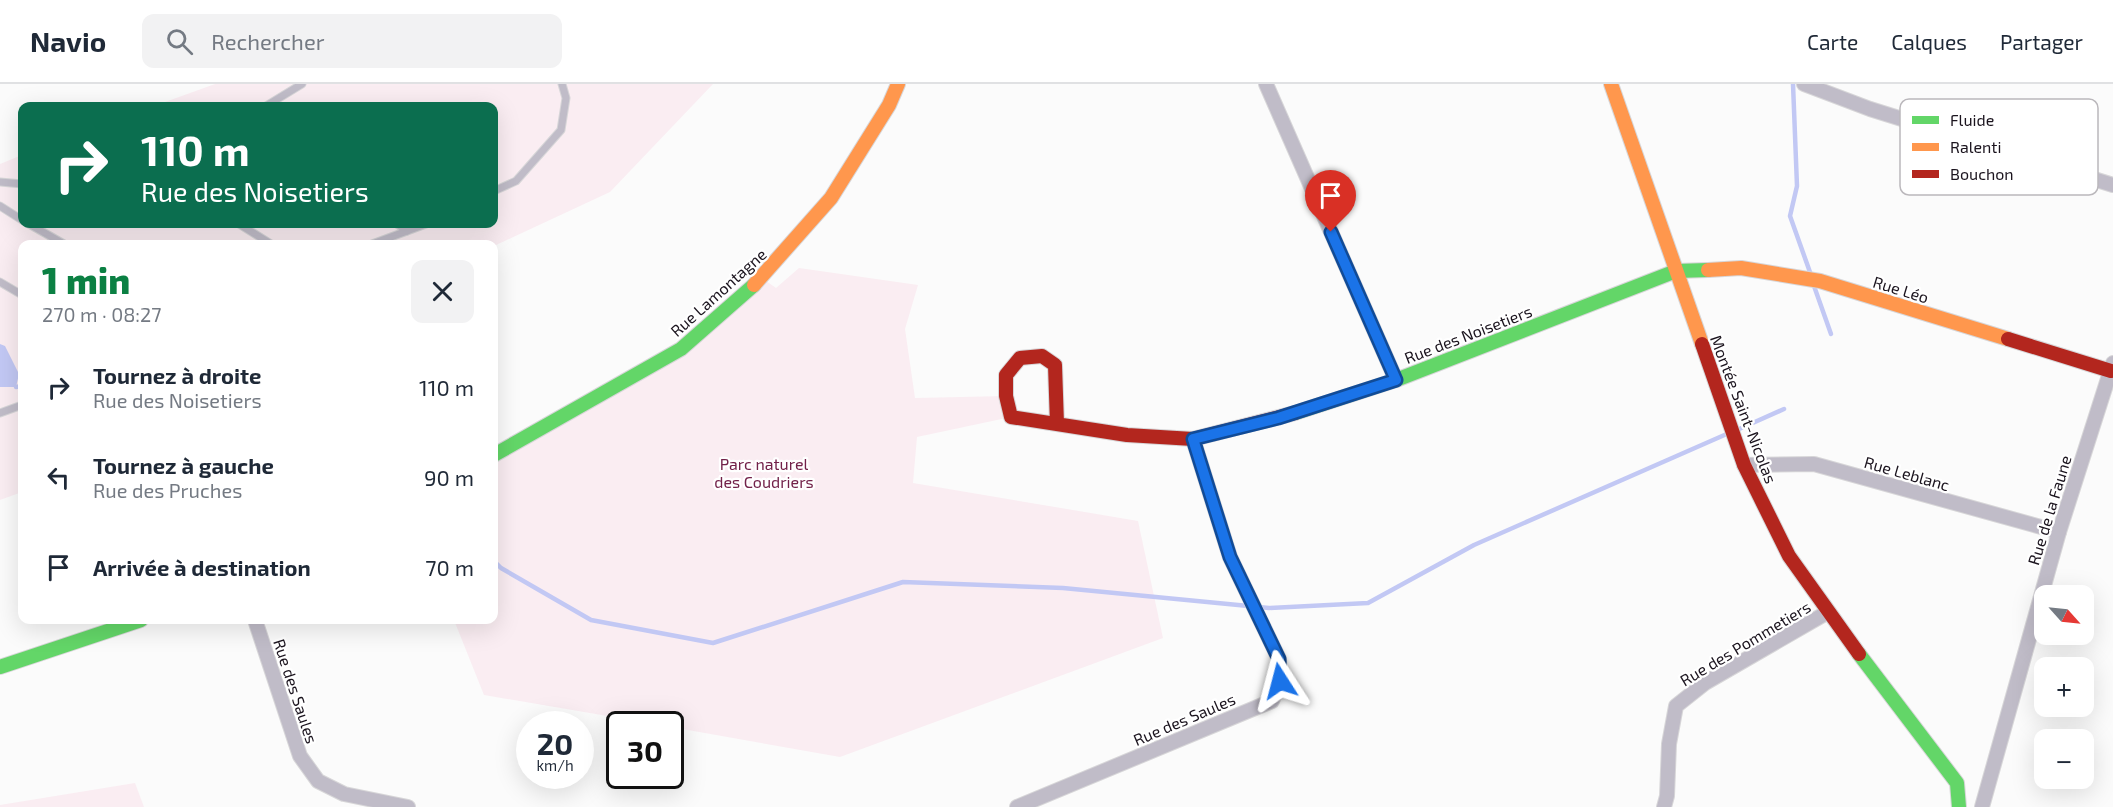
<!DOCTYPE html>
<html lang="fr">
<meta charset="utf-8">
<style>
:root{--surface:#fff;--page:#f2f2f3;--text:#1f2937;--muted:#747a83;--line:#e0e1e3;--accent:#0b8043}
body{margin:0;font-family:"Exo 2",sans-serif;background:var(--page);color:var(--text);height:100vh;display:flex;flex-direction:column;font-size:22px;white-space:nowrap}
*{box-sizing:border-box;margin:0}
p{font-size:20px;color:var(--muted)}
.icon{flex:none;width:33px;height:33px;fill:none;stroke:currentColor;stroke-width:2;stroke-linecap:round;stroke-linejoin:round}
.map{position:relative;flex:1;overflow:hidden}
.panel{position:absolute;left:18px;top:156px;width:480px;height:384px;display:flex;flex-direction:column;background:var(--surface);border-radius:12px;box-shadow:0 6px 24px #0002}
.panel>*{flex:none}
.guide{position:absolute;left:18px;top:18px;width:480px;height:126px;border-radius:12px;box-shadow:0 6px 24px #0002;background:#0b6e4f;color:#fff;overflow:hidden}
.needle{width:39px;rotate:117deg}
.buttons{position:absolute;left:2034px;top:501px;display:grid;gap:12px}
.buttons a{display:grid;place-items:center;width:60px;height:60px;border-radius:12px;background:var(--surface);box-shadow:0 6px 24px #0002;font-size:30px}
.speed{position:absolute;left:516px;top:627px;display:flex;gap:12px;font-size:30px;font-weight:700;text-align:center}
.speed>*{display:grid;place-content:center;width:78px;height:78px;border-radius:50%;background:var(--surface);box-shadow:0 6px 24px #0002;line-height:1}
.speed small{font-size:15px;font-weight:400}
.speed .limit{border:3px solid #111;border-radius:9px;background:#fff;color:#111}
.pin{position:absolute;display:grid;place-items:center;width:51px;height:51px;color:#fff;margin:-62px -26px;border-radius:50% 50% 50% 0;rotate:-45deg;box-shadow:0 0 6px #0007}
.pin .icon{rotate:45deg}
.me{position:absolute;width:66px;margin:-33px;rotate:351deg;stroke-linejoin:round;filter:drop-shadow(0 0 4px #0008)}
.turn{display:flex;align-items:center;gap:21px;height:126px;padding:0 24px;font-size:27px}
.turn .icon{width:78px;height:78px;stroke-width:2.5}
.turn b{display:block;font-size:42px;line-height:51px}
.round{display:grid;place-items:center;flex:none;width:63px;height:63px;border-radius:12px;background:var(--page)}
.overview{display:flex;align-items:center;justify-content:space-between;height:102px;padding:0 24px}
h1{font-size:36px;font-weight:800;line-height:45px;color:var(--accent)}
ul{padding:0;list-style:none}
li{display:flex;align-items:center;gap:18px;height:90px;padding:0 24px}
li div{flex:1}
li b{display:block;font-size:22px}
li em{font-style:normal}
header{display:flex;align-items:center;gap:36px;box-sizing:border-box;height:84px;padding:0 30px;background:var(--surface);border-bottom:2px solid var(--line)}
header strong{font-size:28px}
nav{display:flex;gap:33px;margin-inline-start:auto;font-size:21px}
.search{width:420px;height:54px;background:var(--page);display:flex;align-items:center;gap:15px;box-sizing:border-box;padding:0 21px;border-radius:12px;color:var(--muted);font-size:22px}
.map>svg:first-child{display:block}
</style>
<header>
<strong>Navio</strong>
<div class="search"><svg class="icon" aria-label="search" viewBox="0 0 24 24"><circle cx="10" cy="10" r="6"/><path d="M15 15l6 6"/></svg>Rechercher</div>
<nav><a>Carte</a><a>Calques</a><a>Partager</a></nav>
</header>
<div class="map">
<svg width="2113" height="723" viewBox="0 0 2113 723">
<rect width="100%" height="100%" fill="#fbfbfb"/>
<g fill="#faedf2">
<polygon points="215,0 713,0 610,108 494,162 22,160 22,408 0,416 0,80 22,71 22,140 494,140 494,22 154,22"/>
<polygon points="799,184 918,201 905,245 915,314 1006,312 1011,333 917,353 913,399 1138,437 1163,554 840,673 671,643 670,640 654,640 484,611 454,536 494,536 494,371 681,265 762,194 776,204"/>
<polygon points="135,699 144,723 0,723 0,721"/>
</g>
<polygon fill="#c2c8f4" points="0,260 5,262 19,290 16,303 0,303"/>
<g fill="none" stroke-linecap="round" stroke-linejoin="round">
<g stroke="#c2c8f4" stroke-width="4.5">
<polyline points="1793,0 1797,102 1790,132 1811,191"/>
<polyline points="1814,202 1831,250"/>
<polyline points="16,303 22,302"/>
<polyline points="1737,346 1784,325"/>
<polyline points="494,477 501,484 591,536 713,559 903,498 1063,504 1269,524 1368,519 1474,461 1729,349"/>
</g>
<g stroke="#d7d6d8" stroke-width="9">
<g id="lane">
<polyline points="266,22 302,0"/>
<polyline points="0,98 22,100"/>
<polyline points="494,107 516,97 561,46 566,14 562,0"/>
<polyline points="0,122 22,136"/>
<polyline points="29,140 64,160"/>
<polyline points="239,140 271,160"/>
<polyline points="397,140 407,147"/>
<polyline points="372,160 426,140"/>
<polyline points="0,198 22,211"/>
<polyline points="0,329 22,321"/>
</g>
</g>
<g stroke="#d7d6d8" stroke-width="16">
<g id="street">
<polyline points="1266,0 1396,296"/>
<polyline points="1804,0 1870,25 2113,101"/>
<polyline points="1744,381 1814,380 2059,448"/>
<polyline points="255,536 300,672 318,697 344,710 408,723"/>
<polyline points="1017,723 1272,617 1280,597 1279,575 1230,473 1193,355"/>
<polyline points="1664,723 1667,712 1669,660 1676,622 1705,599 1828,528"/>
<polyline points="1982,723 2059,448 2113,279"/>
</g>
</g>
<g stroke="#d7d6d8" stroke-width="16">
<g id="fast">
<polyline points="1295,329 1396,296 1676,187 1708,186"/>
<polyline points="494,371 681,265 754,201"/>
<polyline points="1859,570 1957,699 1959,723"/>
<polyline points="0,583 141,536"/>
</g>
</g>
<g stroke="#d7d6d8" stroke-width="16">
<g id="slow">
<polyline points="1611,0 1702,260"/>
<polyline points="1708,186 1741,184 1820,197 2008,255"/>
<polyline points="754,201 831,114 889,21 898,0"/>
</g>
</g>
<g stroke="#d7d6d8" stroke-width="16">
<g id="jam">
<polyline points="2008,255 2111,287"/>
<polyline points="1702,260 1744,381 1789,472 1859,570"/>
<polyline points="1057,340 1055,281 1042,272 1020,274 1006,291 1006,312 1011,333 1127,351 1193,355 1295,329"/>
</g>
</g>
<use href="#lane" stroke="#c0bcc8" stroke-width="7"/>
<use href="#street" stroke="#c0bcc8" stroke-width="14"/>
<use href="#fast" stroke="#63d668" stroke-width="14"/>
<use href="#slow" stroke="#ff974d" stroke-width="14"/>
<use href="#jam" stroke="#b3261e" stroke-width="14"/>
</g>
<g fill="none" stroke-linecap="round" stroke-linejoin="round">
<g stroke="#114b97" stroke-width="15">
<polyline id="route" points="1280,597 1279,575 1230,473 1193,355 1278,334 1396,296 1331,148"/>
</g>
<use href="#route" stroke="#1a73e8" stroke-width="10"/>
</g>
<g text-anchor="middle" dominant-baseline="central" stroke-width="4.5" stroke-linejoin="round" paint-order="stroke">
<g font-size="16" fill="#1b141e" stroke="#fff">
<text transform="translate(1901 205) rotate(17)">Rue Léo</text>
<text transform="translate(718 208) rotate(-42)">Rue Lamontagne</text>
<text transform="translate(1468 250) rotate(-21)">Rue des Noisetiers</text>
<text transform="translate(1744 325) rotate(69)">Montée Saint-Nicolas</text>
<text transform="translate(1907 389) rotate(16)">Rue Leblanc</text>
<text transform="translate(2049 426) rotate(-73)">Rue de la Faune</text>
<text transform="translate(1745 559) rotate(-31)">Rue des Pommetiers</text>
<text transform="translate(296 607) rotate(72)">Rue des Saules</text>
<text transform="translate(1184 635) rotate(-23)">Rue des Saules</text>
</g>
<g font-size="16" fill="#722149" stroke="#fff">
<text x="764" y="379">Parc naturel<tspan x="764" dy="18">des Coudriers</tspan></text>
</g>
</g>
<rect x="1900" y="15" width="198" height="96" rx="9" fill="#fff" stroke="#bbb8bc" stroke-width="1.5"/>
<rect x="1912" y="32" width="27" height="8" fill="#63d668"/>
<rect x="1912" y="59" width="27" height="8" fill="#ff974d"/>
<rect x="1912" y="86" width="27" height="8" fill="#b3261e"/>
<g font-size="16" fill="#1b141e">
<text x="1950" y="42">Fluide</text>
<text x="1950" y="69">Ralenti</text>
<text x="1950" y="96">Bouchon</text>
</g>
</svg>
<div class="buttons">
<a><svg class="needle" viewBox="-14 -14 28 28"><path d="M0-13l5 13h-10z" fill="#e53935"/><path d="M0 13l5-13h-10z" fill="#747a83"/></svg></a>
<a>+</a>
<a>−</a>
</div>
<div class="speed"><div>20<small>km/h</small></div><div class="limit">30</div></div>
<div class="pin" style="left:1331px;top:148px;background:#d93025"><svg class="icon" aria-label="arrive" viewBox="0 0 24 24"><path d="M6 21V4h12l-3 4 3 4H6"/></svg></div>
<svg class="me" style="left:1280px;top:597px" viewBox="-20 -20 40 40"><path d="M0-17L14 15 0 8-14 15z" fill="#1a73e8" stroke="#fff" stroke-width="4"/></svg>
<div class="guide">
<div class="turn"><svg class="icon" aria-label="right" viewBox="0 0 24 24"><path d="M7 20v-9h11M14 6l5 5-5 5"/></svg><div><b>110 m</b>Rue des Noisetiers</div></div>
</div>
<section class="panel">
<div class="overview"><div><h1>1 min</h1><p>270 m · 08:27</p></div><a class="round"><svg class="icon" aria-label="close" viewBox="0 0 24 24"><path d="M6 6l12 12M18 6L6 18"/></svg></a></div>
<ul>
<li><svg class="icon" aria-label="right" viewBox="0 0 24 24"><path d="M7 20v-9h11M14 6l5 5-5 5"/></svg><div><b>Tournez à droite</b><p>Rue des Noisetiers</p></div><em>110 m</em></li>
<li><svg class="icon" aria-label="left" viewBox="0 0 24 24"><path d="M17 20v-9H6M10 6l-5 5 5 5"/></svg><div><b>Tournez à gauche</b><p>Rue des Pruches</p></div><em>90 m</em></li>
<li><svg class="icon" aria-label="arrive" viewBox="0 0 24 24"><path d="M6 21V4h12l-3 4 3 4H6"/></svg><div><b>Arrivée à destination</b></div><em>70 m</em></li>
</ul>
</section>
</div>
